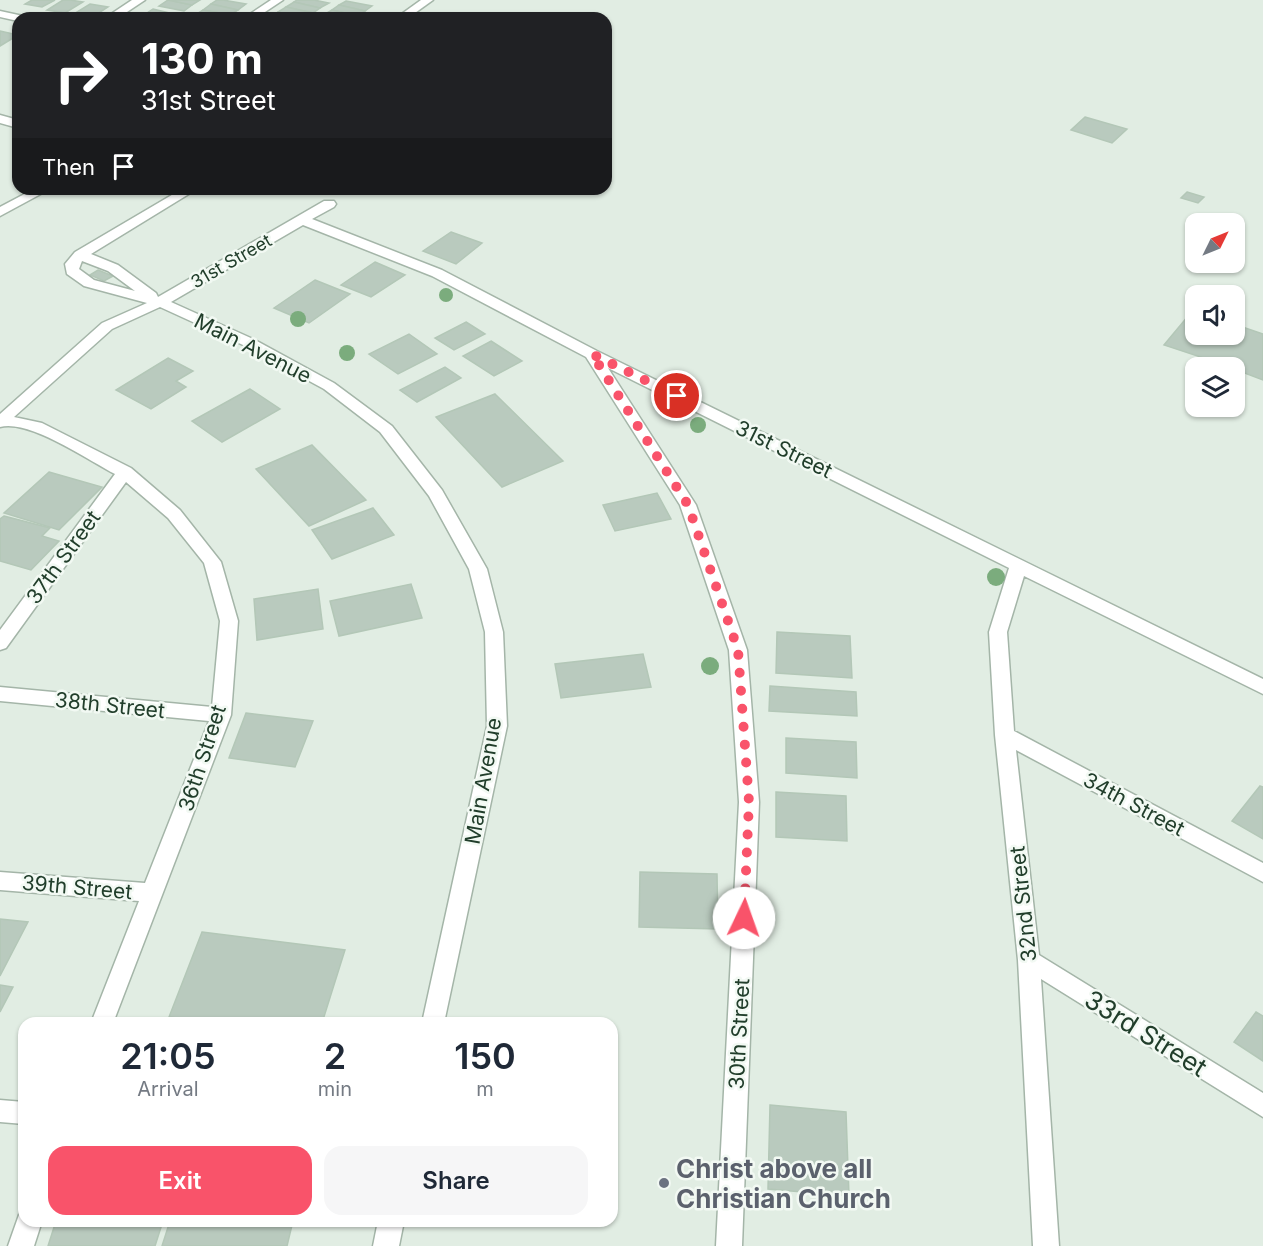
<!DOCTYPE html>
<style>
:root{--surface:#fff;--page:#f6f6f7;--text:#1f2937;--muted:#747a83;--accent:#f9536a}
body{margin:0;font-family:Inter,sans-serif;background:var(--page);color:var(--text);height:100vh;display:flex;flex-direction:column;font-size:22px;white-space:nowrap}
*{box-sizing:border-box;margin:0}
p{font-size:20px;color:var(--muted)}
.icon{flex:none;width:33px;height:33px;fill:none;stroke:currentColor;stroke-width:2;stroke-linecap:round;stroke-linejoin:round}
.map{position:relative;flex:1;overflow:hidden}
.panel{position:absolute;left:18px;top:1017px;width:600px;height:210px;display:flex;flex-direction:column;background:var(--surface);border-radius:18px;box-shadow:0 2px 4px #0004}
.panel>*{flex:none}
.hud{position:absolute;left:12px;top:12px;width:600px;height:183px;border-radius:18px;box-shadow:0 2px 4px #0004;background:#202124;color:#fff;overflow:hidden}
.needle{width:39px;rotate:47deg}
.fabs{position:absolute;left:1185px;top:213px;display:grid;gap:12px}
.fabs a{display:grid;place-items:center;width:60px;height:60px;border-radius:12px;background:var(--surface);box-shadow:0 2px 4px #0004;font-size:30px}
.pin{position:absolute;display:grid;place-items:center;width:51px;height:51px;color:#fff;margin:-26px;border:3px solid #fff;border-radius:50%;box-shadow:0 2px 6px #0007}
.me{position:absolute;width:66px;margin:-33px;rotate:3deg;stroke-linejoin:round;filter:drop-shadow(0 0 4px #0008)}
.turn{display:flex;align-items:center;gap:21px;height:126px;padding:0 30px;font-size:27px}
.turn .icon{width:78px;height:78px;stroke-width:2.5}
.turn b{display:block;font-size:42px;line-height:51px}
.then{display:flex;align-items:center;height:57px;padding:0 30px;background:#0003;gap:12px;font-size:22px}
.eta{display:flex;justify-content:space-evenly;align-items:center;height:102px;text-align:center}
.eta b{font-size:36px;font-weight:600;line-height:42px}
.button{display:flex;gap:12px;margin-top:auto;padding:12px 30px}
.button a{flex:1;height:69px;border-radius:18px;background:var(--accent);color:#fff;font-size:24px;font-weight:600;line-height:69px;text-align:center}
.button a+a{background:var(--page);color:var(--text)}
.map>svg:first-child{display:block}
</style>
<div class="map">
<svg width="1263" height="1246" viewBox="0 0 1263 1246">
<rect width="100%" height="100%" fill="#e1ede3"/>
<g fill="#b9cabe" stroke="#b3c7b7" stroke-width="1.5">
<polygon points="32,0 55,0 42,7 25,4"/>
<polygon points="63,0 70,0 83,2 65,13 47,10"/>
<polygon points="168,0 192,5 184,11 159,6"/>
<polygon points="168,0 200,0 192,5"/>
<polygon points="217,0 223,0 246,4 238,10 211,4"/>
<polygon points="297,0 314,0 329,3 320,8 294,2"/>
<polygon points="346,1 372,6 365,11 339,5"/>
<polygon points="294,2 320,8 313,13 286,7"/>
<polygon points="90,4 108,7 91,18 72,15"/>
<polygon points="211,4 238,10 230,15 203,10"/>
<polygon points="339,5 365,11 358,16 332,10"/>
<polygon points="286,7 313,13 302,18 278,12"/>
<polygon points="153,9 178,15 173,18 144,15"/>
<polygon points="203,10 230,15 226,18 195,15"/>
<polygon points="332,10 358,16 354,18 342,18 325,14"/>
<polygon points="278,12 302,18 269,18"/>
<polygon points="0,31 18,35 0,46"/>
<polygon points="1085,117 1127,129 1112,143 1071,130"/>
<polygon points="1187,192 1204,197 1198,203 1181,198"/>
<polygon points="451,232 482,243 456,264 423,251"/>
<polygon points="375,262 405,275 371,297 341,285"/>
<polygon points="98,270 113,276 104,281 90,275"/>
<polygon points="315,280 350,294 309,323 274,308"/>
<polygon points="1193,310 1196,311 1196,334 1234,334 1234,324 1263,334 1263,380 1234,369 1234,368 1164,345"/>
<polygon points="466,322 485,334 454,350 435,338"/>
<polygon points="409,334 437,354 398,374 369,354"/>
<polygon points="491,341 522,361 494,376 463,356"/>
<polygon points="168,358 193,371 176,381 186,387 151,409 116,390"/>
<polygon points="445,367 461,378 417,402 400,390"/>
<polygon points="250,389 280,409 222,442 192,421"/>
<polygon points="495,394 563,461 502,487 436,417"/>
<polygon points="312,445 366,500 309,526 256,469"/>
<polygon points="49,472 102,487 59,530 4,513"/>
<polygon points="657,493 671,519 615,531 603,505"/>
<polygon points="373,508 394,535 332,559 312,530"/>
<polygon points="4,516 50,528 42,536 59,541 31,570 0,561 0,519"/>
<polygon points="411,584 422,618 339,636 330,601"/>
<polygon points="318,589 323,629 257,640 254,599"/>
<polygon points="777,632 850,636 852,678 776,673"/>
<polygon points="643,654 651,687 561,698 555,664"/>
<polygon points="770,686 856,692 857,716 769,711"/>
<polygon points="246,713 313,721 295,767 229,758"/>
<polygon points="786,738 856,742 857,778 786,773"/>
<polygon points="1260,786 1263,787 1263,839 1232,821"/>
<polygon points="776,792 846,796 847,841 776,837"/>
<polygon points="640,872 717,874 718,929 639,927"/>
<polygon points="0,919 28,922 0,976"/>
<polygon points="202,932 345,950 322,1023 218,1023 169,1017"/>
<polygon points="0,985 13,987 0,1012"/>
<polygon points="1256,1012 1263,1016 1263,1061 1234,1042"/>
<polygon points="770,1105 846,1112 849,1196 768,1189"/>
<polygon points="56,1221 163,1221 155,1246 48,1246"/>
<polygon points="170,1221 293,1221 287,1246 162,1246"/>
</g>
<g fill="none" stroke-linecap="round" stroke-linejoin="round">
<g stroke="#a4b5a8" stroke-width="3">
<g id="minor">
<polygon points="132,0 145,0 118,18 105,18"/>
<polygon points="271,0 283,0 256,18 244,18"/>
<polygon points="421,0 433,0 408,18 396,18"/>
<polygon points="0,11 23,16 24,18 18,18 18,21 0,17"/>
<polygon points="0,115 18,120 18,128 0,123"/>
<polygon points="34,189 50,189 0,216 0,207"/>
<path d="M182,189H197L91,254L118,265L156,293L158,297L324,201H334L336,204L334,207L312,219L442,270L597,351L1263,679V694L1024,576L1007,632L1014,731L1263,863V882L1016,750L1039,955L1263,1093V1117L1041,979L1059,1246H1033L1018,960L995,735L989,632L1009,568L608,368L696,505L747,650L759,802L742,1246H716L739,802L729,650L680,505L586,357L432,276L303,225L171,302L253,339L334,383L392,426L442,490L487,569L503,632L507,726L444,1023H422L487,726L485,632L469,569L429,496L380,432L324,389L243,345L160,307L112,329L14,417L42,423L131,468L180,510L221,562L238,621L231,715L113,1023H91L139,901L0,890V872L145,883L209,721L0,701V687L212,707L220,621L204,563L168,518L126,482L6,648L0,650V630L115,474C88,460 29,419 0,427V414L102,323L147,303L84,286L67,274L65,264L75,252ZM82,261L108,271L135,291L94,280L79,269Z"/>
<polygon points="0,1100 24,1102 24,1124 0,1122"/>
<polygon points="24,1211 24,1221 42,1221 34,1246 8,1246 20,1212"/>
<polygon points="378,1221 404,1221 399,1246 373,1246"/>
</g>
</g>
<use href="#minor" fill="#fff" fill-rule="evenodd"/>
</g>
<g fill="#7bac7d">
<circle cx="446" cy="295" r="7"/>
<circle cx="298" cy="319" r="8"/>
<circle cx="347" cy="353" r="8"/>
<circle cx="698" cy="425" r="8"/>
<circle cx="996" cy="577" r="9"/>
<circle cx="710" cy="666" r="9"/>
</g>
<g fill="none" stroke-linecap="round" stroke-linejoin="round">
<polyline stroke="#f9536a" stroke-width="10" stroke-dasharray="0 18" points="677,396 592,354 688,505 738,650 749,802 744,918"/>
</g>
<circle fill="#6b7280" stroke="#f2f9f3" stroke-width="2" cx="664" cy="1183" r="6"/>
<g text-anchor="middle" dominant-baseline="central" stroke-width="5" stroke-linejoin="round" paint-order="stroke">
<g font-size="18" fill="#213e2b" stroke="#f2f9f3">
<text transform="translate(231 261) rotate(-30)">31st Street</text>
</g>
<g font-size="21" fill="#213e2b" stroke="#f2f9f3">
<text transform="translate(253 348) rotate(27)">Main Avenue</text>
<text transform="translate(784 449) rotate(26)">31st Street</text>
<text transform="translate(63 557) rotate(-54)">37th Street</text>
<text transform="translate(110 705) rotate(6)">38th Street</text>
<text transform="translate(202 758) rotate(-72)">36th Street</text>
<text transform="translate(483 781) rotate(-80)">Main Avenue</text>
<text transform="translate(1134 804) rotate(28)">34th Street</text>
<text transform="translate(77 887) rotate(5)">39th Street</text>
<text transform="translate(1023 904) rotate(-96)">32nd Street</text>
<text transform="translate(739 1034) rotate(-87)">30th Street</text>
</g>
<g font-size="26" fill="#213e2b" stroke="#f2f9f3">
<text transform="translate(1146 1033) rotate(32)">33rd Street</text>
</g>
<g font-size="26" font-weight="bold" fill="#5b616d" stroke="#f2f9f3" text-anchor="start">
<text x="676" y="1168">Christ above all<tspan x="676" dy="30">Christian Church</tspan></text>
</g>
</g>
</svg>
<div class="fabs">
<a><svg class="needle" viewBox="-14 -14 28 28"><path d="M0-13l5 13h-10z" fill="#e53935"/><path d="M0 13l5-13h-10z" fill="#747a83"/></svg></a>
<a><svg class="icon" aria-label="sound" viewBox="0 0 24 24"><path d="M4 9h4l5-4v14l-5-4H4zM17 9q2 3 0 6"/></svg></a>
<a><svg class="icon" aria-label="layers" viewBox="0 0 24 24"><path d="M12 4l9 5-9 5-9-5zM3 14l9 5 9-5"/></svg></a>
</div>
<div class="pin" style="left:677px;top:396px;background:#d93025"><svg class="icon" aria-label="arrive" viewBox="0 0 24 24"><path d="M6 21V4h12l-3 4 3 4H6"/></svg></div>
<svg class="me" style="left:744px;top:918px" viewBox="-20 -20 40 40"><circle r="19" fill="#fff"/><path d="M0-13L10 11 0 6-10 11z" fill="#f9536a"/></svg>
<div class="hud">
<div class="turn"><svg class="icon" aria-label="right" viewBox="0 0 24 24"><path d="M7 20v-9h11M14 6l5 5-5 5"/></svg><div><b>130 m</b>31st Street</div></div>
<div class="then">Then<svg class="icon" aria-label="arrive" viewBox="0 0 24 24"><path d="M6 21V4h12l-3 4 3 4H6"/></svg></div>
</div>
<section class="panel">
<div class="eta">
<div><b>21:05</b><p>Arrival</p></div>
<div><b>2</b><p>min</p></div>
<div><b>150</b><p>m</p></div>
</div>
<div class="button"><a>Exit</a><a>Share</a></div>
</section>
</div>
